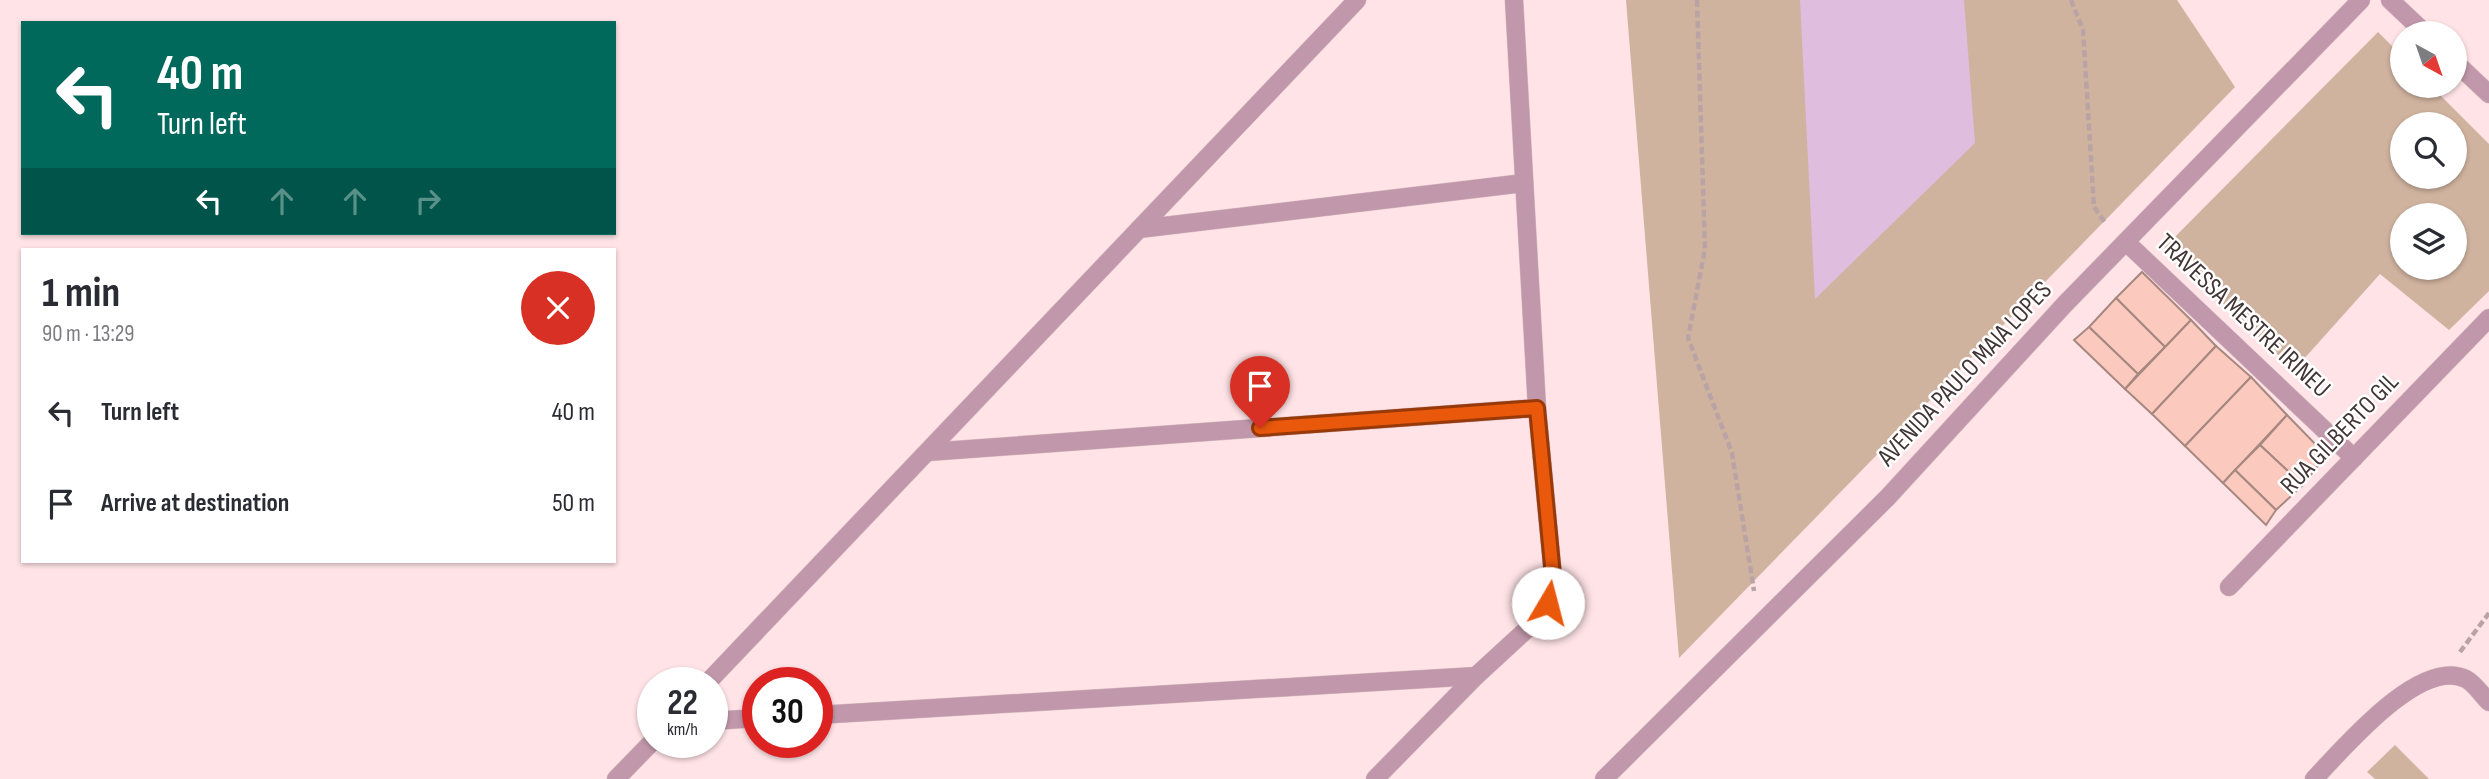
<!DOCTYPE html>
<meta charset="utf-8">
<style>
:root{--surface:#fff;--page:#f7f7f7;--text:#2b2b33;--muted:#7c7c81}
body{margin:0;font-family:"Sofia Sans Condensed",sans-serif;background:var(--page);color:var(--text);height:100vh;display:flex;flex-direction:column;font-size:26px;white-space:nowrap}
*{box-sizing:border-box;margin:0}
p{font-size:23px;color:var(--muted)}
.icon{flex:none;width:38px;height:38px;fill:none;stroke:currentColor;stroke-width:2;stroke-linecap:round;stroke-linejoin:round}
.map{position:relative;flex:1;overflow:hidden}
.side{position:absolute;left:21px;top:248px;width:595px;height:315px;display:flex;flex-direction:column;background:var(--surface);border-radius:0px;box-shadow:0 2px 5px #0004}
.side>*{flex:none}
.top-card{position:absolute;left:21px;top:21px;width:595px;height:214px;border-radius:0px;box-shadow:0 2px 5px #0004;background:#00695c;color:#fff;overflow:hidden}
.needle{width:46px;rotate:140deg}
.controls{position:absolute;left:2390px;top:21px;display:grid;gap:14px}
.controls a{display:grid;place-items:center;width:77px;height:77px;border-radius:50%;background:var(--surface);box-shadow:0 2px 5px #0004;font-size:35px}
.speed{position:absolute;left:637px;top:667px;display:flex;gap:14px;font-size:35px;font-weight:700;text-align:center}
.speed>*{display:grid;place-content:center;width:91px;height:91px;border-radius:50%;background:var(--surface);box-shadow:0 2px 5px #0004;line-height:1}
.speed small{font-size:18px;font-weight:400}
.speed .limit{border:10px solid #d22;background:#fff;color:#111}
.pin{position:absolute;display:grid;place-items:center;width:60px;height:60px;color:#fff;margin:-72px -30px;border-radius:50% 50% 50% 0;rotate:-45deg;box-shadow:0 0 7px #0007}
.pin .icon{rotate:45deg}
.me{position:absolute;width:77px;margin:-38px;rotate:8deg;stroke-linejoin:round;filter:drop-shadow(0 0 5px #0008)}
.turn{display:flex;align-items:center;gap:24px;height:147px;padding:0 21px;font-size:32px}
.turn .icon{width:91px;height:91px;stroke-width:2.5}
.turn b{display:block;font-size:49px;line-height:60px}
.lanes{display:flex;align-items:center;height:66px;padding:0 21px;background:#0003;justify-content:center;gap:35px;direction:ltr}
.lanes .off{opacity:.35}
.round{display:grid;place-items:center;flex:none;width:74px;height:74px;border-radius:37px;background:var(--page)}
.summary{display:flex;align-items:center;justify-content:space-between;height:119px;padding:0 21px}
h1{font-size:42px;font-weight:700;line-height:52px}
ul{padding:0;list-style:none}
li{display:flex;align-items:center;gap:21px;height:91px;padding:0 21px}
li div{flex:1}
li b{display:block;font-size:26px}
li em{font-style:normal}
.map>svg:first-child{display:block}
</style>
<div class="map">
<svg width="2489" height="779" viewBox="0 0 2489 779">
<rect width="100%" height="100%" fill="#ffe3e6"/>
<g fill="#d0b39f" fill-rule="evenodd">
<polygon points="1626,0 2177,0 2235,87 1679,658"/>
<path d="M2378,32L2403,57V86H2431L2489,144V291L2449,330L2380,274L2294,370L2164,248ZM2403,124H2455V177H2403ZM2403,215H2455V268H2403Z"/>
<polygon points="2395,745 2429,779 2375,779 2367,772"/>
</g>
<polygon fill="#dfbdde" points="1800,0 1964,0 1975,143 1815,299"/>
<g fill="#fbc9bd" stroke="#a68880" stroke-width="2">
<polygon points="2142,272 2191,320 2165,347 2116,298"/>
<polygon points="2116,298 2165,347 2138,374 2089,327"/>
<polygon points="2191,320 2216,346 2152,414 2125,389"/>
<polygon points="2089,327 2138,374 2125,389 2074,340"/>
<polygon points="2216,346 2251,377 2185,446 2152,414"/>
<polygon points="2251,377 2287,415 2223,483 2185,446"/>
<polygon points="2287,415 2326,455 2303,485 2260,445"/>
<polygon points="2260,445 2303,485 2276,510 2235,470"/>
<polygon points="2235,470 2276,510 2266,525 2223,483"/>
</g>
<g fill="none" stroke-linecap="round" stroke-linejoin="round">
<g stroke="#d9c0c3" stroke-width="19">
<g id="minor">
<polyline points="2390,0 2425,33"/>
<polyline points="2455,62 2489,94"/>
<polyline points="1139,229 1524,183"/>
<polyline points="2126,242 2354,458"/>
<polyline points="928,452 1537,408"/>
<polyline points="2229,587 2489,318"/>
<polyline points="708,682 1357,0"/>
<polyline points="817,715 1476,676"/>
<polyline points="712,721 758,718"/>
<polyline points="616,779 653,741"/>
<polyline points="1375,779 1476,676 1538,619 1548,603 1553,576 1537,408 1514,0"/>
<polyline points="1604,779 1888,497 2065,304 2361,0"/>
<path d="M2314,779C2342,750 2420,656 2466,679C2474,683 2482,695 2489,702"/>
</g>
</g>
<g stroke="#b9a3a5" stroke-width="4.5" stroke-dasharray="7 3.5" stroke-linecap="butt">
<polyline points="1697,0 1705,249 1688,338 1732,453 1754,591"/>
<polyline points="2071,0 2083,30 2094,207 2106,224"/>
<polyline points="2460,652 2489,613"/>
</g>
<use href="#minor" stroke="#c198ab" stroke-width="18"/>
</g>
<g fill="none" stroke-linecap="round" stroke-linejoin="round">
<g stroke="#983908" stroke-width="18">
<polyline id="route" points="1260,428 1537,408 1553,576 1548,603"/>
</g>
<use href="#route" stroke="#ea580c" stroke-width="12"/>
</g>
<g text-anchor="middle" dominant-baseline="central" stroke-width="5" stroke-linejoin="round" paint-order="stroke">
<g font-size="26" fill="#423536" stroke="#fff">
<text transform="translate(2243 316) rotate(43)">TRAVESSA MESTRE IRINEU</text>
<text transform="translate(1965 374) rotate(-47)">AVENIDA PAULO MAIA LOPES</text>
<text transform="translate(2340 434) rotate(-46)">RUA GILBERTO GIL</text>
</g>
</g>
</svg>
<div class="controls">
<a><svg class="needle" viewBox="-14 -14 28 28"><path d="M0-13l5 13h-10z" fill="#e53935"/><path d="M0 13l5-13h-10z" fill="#7c7c81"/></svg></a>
<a><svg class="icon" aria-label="search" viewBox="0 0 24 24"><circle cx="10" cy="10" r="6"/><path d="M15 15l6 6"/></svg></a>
<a><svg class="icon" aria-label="layers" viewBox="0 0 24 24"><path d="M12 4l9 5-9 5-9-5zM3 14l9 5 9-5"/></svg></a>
</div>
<div class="speed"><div>22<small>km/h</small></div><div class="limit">30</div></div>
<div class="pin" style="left:1260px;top:428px;background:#d93025"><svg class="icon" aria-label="arrive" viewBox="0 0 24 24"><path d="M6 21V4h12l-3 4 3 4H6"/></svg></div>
<svg class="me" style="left:1548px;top:603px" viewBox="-20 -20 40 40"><circle r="19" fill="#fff"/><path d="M0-13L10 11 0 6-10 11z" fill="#ea580c"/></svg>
<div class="top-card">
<div class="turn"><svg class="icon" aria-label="left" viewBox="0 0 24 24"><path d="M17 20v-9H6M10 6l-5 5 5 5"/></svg><div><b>40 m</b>Turn left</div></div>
<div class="lanes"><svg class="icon" aria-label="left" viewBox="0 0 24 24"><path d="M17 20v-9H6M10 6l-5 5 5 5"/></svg><svg class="icon off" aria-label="ahead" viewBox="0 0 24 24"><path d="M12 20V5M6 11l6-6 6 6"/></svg><svg class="icon off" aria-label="ahead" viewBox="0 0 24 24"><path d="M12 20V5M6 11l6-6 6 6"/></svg><svg class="icon off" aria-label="right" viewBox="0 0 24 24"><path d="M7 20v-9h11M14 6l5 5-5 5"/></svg></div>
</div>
<section class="side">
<div class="summary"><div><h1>1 min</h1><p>90 m · 13:29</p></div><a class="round" style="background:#d93025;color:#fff"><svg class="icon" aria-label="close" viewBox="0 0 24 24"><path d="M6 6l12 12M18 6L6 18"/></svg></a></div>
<ul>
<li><svg class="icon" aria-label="left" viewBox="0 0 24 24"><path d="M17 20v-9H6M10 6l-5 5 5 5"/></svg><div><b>Turn left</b></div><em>40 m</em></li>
<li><svg class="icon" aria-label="arrive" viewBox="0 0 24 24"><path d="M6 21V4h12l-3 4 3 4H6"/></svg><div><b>Arrive at destination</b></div><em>50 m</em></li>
</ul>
</section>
</div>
